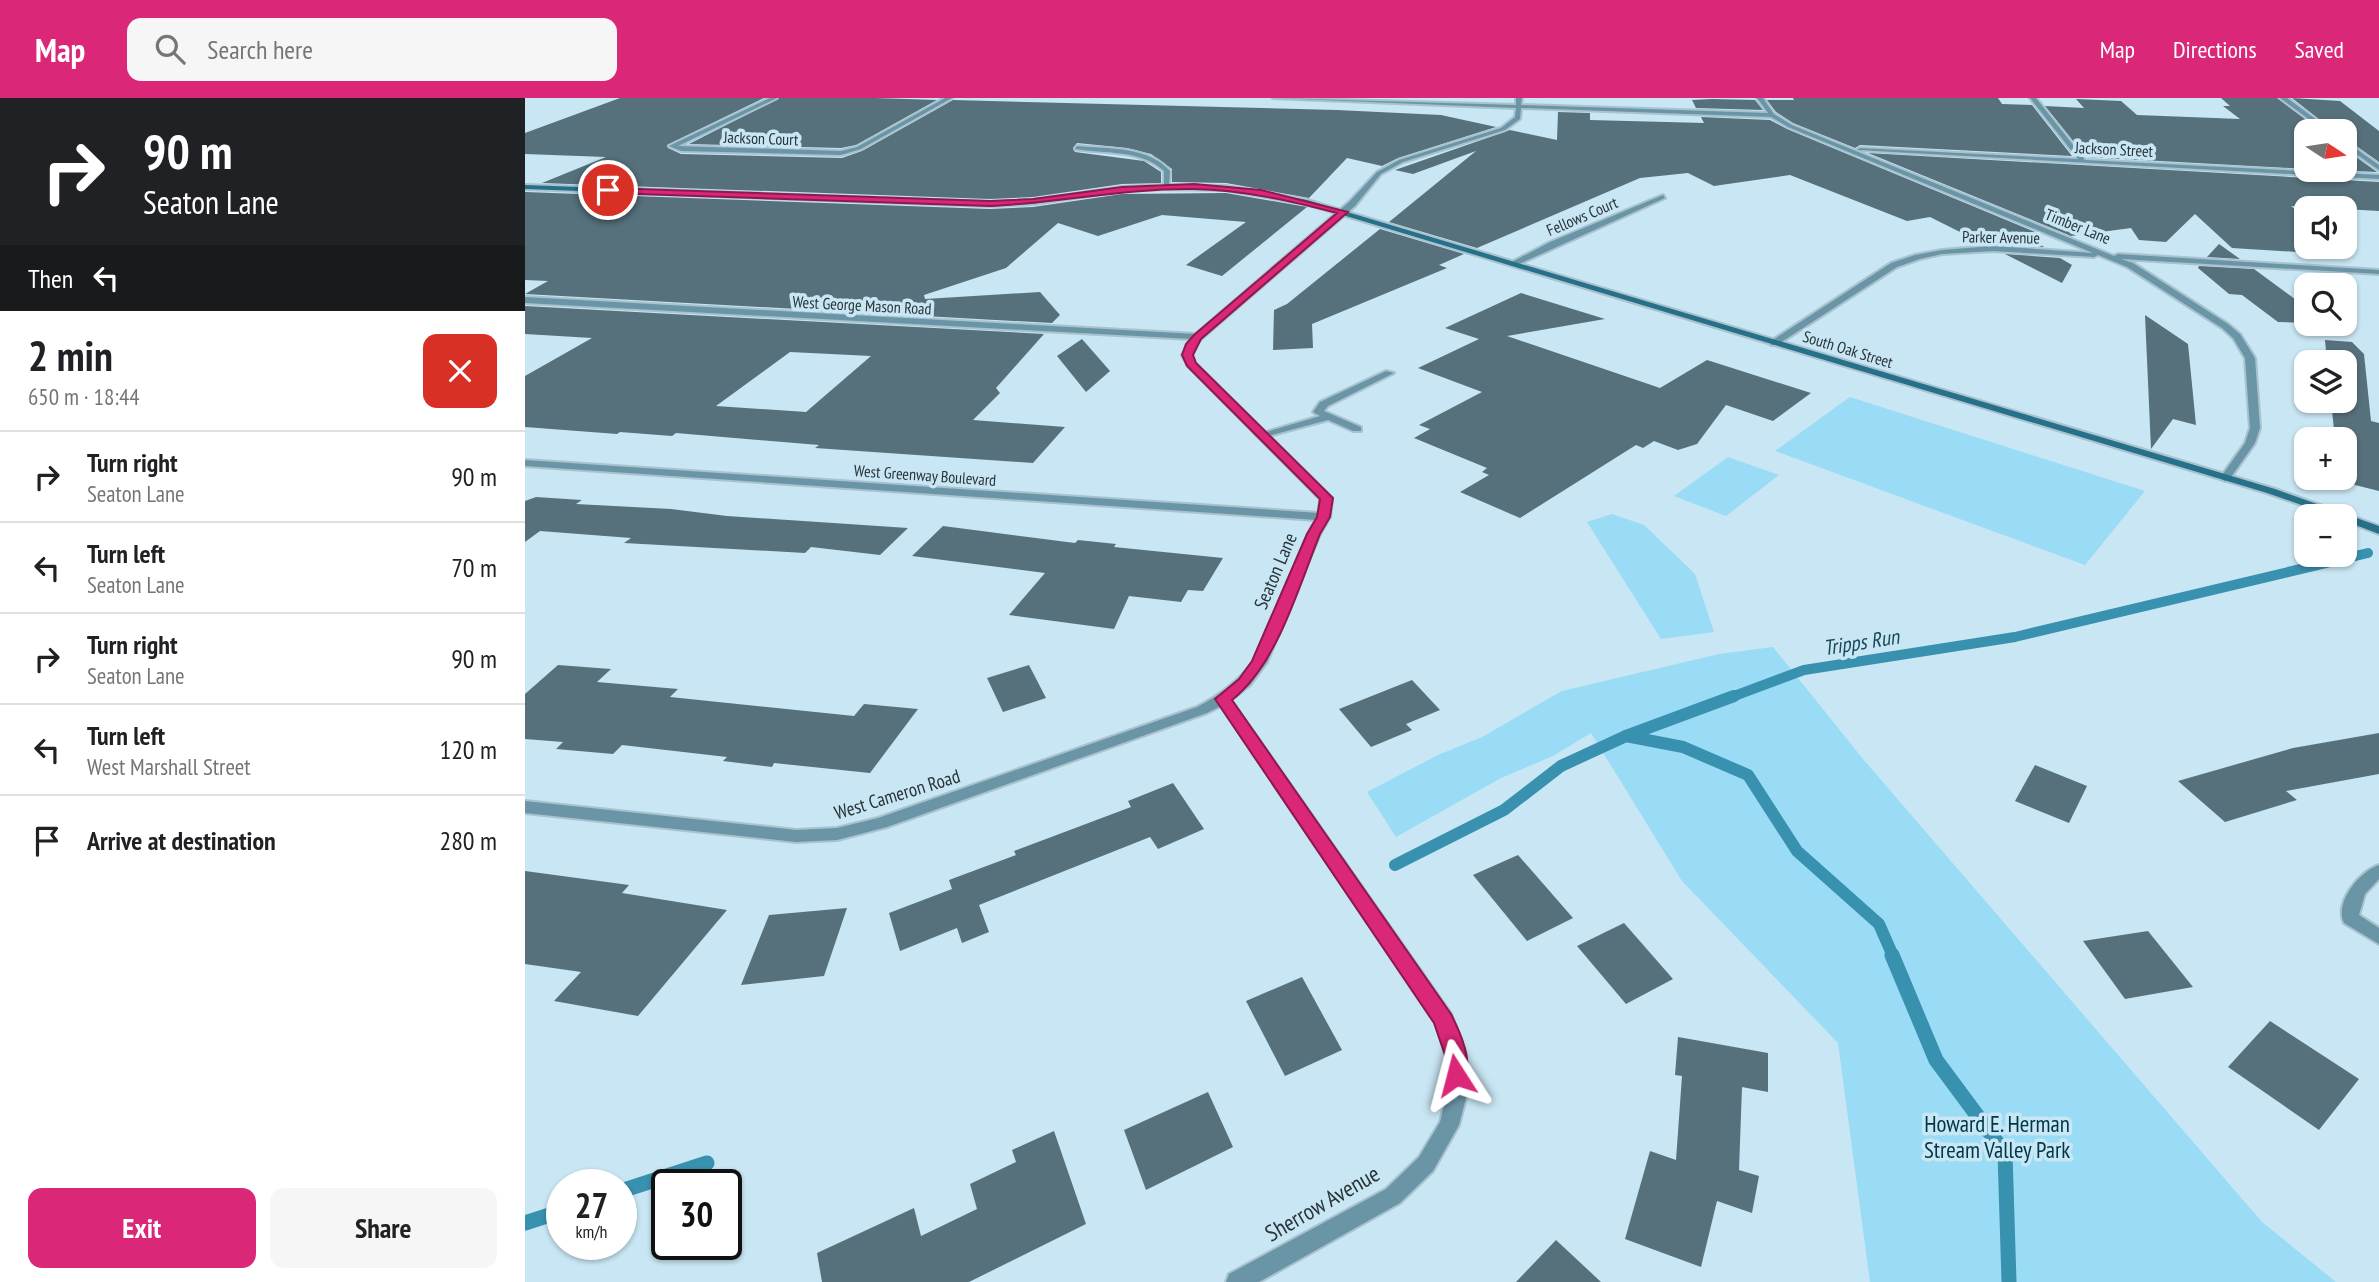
<!DOCTYPE html>
<meta charset="utf-8">
<style>
:root{--surface:#fff;--page:#f6f6f6;--text:#202124;--muted:#757577;--line:#e0e0e0;--accent:#db2777}
body{margin:0;font-family:"PT Sans Narrow",sans-serif;background:var(--page);color:var(--text);height:100vh;display:flex;flex-direction:column;font-size:26px;white-space:nowrap}
*{box-sizing:border-box;margin:0}
p{font-size:23px;color:var(--muted)}
.icon{flex:none;width:38px;height:38px;fill:none;stroke:currentColor;stroke-width:2;stroke-linecap:round;stroke-linejoin:round}
.map{position:relative;flex:1;overflow:hidden}
.details{display:flex;flex-direction:column;background:var(--surface);width:525px}
.details>*{flex:none}
.top-card{background:#202124;color:#fff;overflow:hidden}
.needle{width:46px;rotate:102deg}
.buttons{position:absolute;left:1769px;top:21px;display:grid;gap:14px}
.buttons a{display:grid;place-items:center;width:63px;height:63px;border-radius:14px;background:var(--surface);box-shadow:0 2px 5px #0004;font-size:35px}
.speed{position:absolute;left:21px;top:1071px;display:flex;gap:14px;font-size:35px;font-weight:700;text-align:center}
.speed>*{display:grid;place-content:center;width:91px;height:91px;border-radius:50%;background:var(--surface);box-shadow:0 2px 5px #0004;line-height:1}
.speed small{font-size:18px;font-weight:400}
.speed .limit{border:4px solid #111;border-radius:10px;background:#fff;color:#111}
.pin{position:absolute;display:grid;place-items:center;width:60px;height:60px;color:#fff;margin:-30px;border:4px solid #fff;border-radius:50%;box-shadow:0 2px 7px #0007}
.me{position:absolute;width:77px;margin:-38px;rotate:351deg;stroke-linejoin:round;filter:drop-shadow(0 0 5px #0008)}
.turn{display:flex;align-items:center;gap:24px;height:147px;padding:0 28px;font-size:32px}
.turn .icon{width:91px;height:91px;stroke-width:2.5}
.turn b{display:block;font-size:49px;line-height:60px}
.then{display:flex;align-items:center;height:66px;padding:0 28px;background:#0003;gap:14px;font-size:26px}
.round{display:grid;place-items:center;flex:none;width:74px;height:74px;border-radius:14px;background:var(--page)}
.headline{display:flex;align-items:center;justify-content:space-between;height:119px;padding:0 28px}
h1{font-size:42px;font-weight:800;line-height:52px}
.primary-button{display:flex;gap:14px;margin-top:auto;padding:14px 28px}
.primary-button a{flex:1;height:80px;border-radius:14px;background:var(--accent);color:#fff;font-size:28px;font-weight:800;line-height:80px;text-align:center}
.primary-button a+a{background:var(--page);color:var(--text)}
ul{padding:0;list-style:none}
li{display:flex;align-items:center;gap:21px;height:91px;padding:0 28px;border-top:2px solid var(--line)}
li div{flex:1}
li b{display:block;font-size:26px}
li em{font-style:normal}
header{display:flex;align-items:center;gap:42px;box-sizing:border-box;height:98px;padding:0 35px;background:var(--accent);color:#fff}
header strong{font-size:33px}
nav{display:flex;gap:38px;margin-inline-start:auto;font-size:24px}
.search{width:490px;height:63px;background:var(--page);display:flex;align-items:center;gap:18px;box-sizing:border-box;padding:0 24px;border-radius:14px;color:var(--muted);font-size:26px}
main{display:flex;flex:1;min-height:0}
.map>svg:first-child{display:block}
</style>
<header>
<strong>Map</strong>
<div class="search"><svg class="icon" aria-label="search" viewBox="0 0 24 24"><circle cx="10" cy="10" r="6"/><path d="M15 15l6 6"/></svg>Search here</div>
<nav><a>Map</a><a>Directions</a><a>Saved</a></nav>
</header>
<main>
<section class="details">
<div class="top-card">
<div class="turn"><svg class="icon" aria-label="right" viewBox="0 0 24 24"><path d="M7 20v-9h11M14 6l5 5-5 5"/></svg><div><b>90 m</b>Seaton Lane</div></div>
<div class="then">Then<svg class="icon" aria-label="left" viewBox="0 0 24 24"><path d="M17 20v-9H6M10 6l-5 5 5 5"/></svg></div>
</div>
<div class="headline"><div><h1>2 min</h1><p>650 m · 18:44</p></div><a class="round" style="background:#d93025;color:#fff"><svg class="icon" aria-label="close" viewBox="0 0 24 24"><path d="M6 6l12 12M18 6L6 18"/></svg></a></div>
<ul>
<li><svg class="icon" aria-label="right" viewBox="0 0 24 24"><path d="M7 20v-9h11M14 6l5 5-5 5"/></svg><div><b>Turn right</b><p>Seaton Lane</p></div><em>90 m</em></li>
<li><svg class="icon" aria-label="left" viewBox="0 0 24 24"><path d="M17 20v-9H6M10 6l-5 5 5 5"/></svg><div><b>Turn left</b><p>Seaton Lane</p></div><em>70 m</em></li>
<li><svg class="icon" aria-label="right" viewBox="0 0 24 24"><path d="M7 20v-9h11M14 6l5 5-5 5"/></svg><div><b>Turn right</b><p>Seaton Lane</p></div><em>90 m</em></li>
<li><svg class="icon" aria-label="left" viewBox="0 0 24 24"><path d="M17 20v-9H6M10 6l-5 5 5 5"/></svg><div><b>Turn left</b><p>West Marshall Street</p></div><em>120 m</em></li>
<li><svg class="icon" aria-label="arrive" viewBox="0 0 24 24"><path d="M6 21V4h12l-3 4 3 4H6"/></svg><div><b>Arrive at destination</b></div><em>280 m</em></li>
</ul>
<div class="primary-button"><a>Exit</a><a>Share</a></div>
</section>
<div class="map">
<svg width="1854" height="1184" viewBox="0 0 1854 1184">
<rect width="100%" height="100%" fill="#c8e6f3"/>
<g fill="#9adcf6">
<polygon points="1325,299 1620,393 1560,467 1250,353"/>
<polygon points="1203,359 1254,377 1201,418 1149,398"/>
<polygon points="1087,416 1119,427 1170,476 1189,534 1136,541 1062,424"/>
<polygon points="1248,549 1338,661 1737,1124 1811,1184 1345,1184 1313,945 1157,783 1066,635 1028,658 976,680 871,739 842,694 913,657 957,639 1037,593 1194,556"/>
</g>
<g fill="none" stroke-linecap="round" stroke-linejoin="round">
<polyline stroke="#3891af" stroke-width="10" points="1204,600 1279,572 1490,539 1843,455"/>
<g stroke="#3891af" stroke-width="12">
<polyline points="1101,638 1158,649 1223,677 1272,753 1354,826 1368,858"/>
<polyline points="870,767 979,712 1036,668 1101,638 1209,598"/>
</g>
<g stroke="#3891af" stroke-width="15">
<polyline points="1367,857 1411,962 1480,1055 1484,1184"/>
<polyline points="96,1093 182,1065"/>
<polyline points="0,1125 37,1113"/>
</g>
</g>
<g fill="#56717c" fill-rule="evenodd">
<polygon points="95,0 239,0 142,47 143,50 156,56 317,60 337,53 428,2 812,12 916,17 971,29 873,60 857,68 822,60 784,100 701,85 647,84 647,71 626,56 602,50 552,45 548,50 550,54 619,63 636,74 636,85 597,86 508,99 465,101 17,85 81,59 0,56 0,35"/>
<polygon points="254,0 350,0 412,2 331,47 316,50 164,46"/>
<polygon points="1268,0 1473,0 1477,6 1507,7 1547,58 1335,47 1330,50 1268,25 1251,14 1242,2 1269,2"/>
<polygon points="1696,0 1752,0 1796,33 1782,33 1782,71 1561,59 1520,8 1559,10 1551,1 1596,3 1612,17 1715,21 1698,8 1705,8"/>
<polygon points="1767,0 1815,3 1854,33 1854,64 1820,40 1820,33 1809,33"/>
<polygon points="1187,1 1230,2 1238,12 1171,10 1167,2"/>
<polygon points="1033,14 1065,15 1065,22 1179,25 1176,19 1245,22 1262,31 1515,136 1497,135 1519,149 1459,146 1405,119 1382,123 1265,77 1189,88 1163,75 1115,80 952,150 864,124 951,53 888,76 870,72 985,32 1032,42"/>
<polygon points="1820,51 1852,74 1853,74 1803,72 1820,72"/>
<polygon points="1343,55 1854,84 1854,113 1766,108 1782,121 1782,149 1814,149 1823,157 1707,150 1670,116 1641,144 1614,142 1606,130 1546,138"/>
<polygon points="0,94 465,111 508,109 597,96 701,95 782,109 697,178 661,167 721,124 637,117 573,138 533,125 481,170 399,197 400,201 515,194 535,217 527,225 0,196 23,183 0,182"/>
<polygon points="855,131 939,156 914,167 922,170 787,226 788,250 748,252 749,212 762,206"/>
<polygon points="1694,146 1715,161 1682,159"/>
<polygon points="1480,156 1535,160 1547,167 1537,185"/>
<polygon points="1674,168 1729,171 1782,210 1782,225 1753,224 1717,197 1704,196 1673,170"/>
<polygon points="996,195 1080,221 982,238 1135,290 1182,262 1286,295 1248,323 1201,307 1172,346 1153,352 1129,343 1118,350 1111,347 995,420 935,394 964,377 957,374 962,370 889,340 905,331 894,327 957,294 893,270 954,241 920,230"/>
<path d="M0,208L519,236L471,290L475,295L448,322L540,329L508,365L290,350L294,347L151,335L147,338L95,334L92,336L0,329V278L67,240L0,236ZM265,254L346,258L281,314L191,308Z"/>
<polygon points="1620,217 1663,246 1671,327 1648,321 1626,351"/>
<polygon points="557,241 585,273 561,294 532,258"/>
<polygon points="1800,242 1827,244 1839,256 1846,323 1854,325 1854,393 1814,383 1813,380 1820,380 1820,341 1810,341 1806,303 1820,303 1820,264 1802,264"/>
<polygon points="11,399 57,402 51,406 146,411 202,418 383,430 355,457 286,449 280,455 99,445 106,440 15,433 0,444 0,403"/>
<polygon points="418,428 550,445 553,442 591,446 589,449 698,460 678,493 663,492 656,504 604,498 589,531 484,517 520,475 387,458"/>
<polygon points="33,567 86,571 72,584 153,591 145,599 329,618 339,606 393,611 345,675 249,665 247,669 198,663 202,659 97,647 88,656 31,651 38,644 0,641 0,596"/>
<polygon points="504,567 521,600 478,614 462,580"/>
<polygon points="887,582 915,612 881,626 887,632 846,649 814,611"/>
<polygon points="1854,635 1854,676 1761,693 1772,702 1700,724 1653,683 1768,650"/>
<polygon points="1510,667 1562,688 1544,725 1490,703"/>
<polygon points="648,685 679,731 633,751 625,739 454,807 464,834 437,845 432,830 375,853 364,815 427,791 424,782 491,757 489,753 606,709 603,703"/>
<polygon points="993,757 1048,820 1002,843 948,777"/>
<polygon points="0,773 104,787 97,795 202,812 113,918 29,903 56,874 0,866"/>
<polygon points="322,810 299,878 216,887 244,817"/>
<polygon points="1099,825 1148,881 1101,906 1052,848"/>
<polygon points="1623,833 1668,889 1600,901 1558,843"/>
<polygon points="777,879 817,952 760,978 721,903"/>
<polygon points="1745,923 1834,981 1794,1032 1703,969"/>
<polygon points="1153,939 1243,955 1243,994 1217,989 1214,1072 1234,1078 1227,1115 1192,1103 1176,1169 1100,1141 1125,1053 1151,1062 1157,978 1150,977"/>
<polygon points="683,994 708,1049 621,1092 599,1032"/>
<polygon points="529,1033 561,1126 444,1184 297,1184 292,1155 389,1110 396,1138 452,1111 445,1086 491,1064 487,1052"/>
<polygon points="1031,1142 1076,1184 991,1184"/>
</g>
<g fill="none" stroke-linecap="round" stroke-linejoin="round">
<g stroke="#a8c2ce" stroke-width="4">
<polygon id="lane" points="861,273 869,275 803,308 799,313 836,329 836,333 828,333 803,322 736,340 731,337 795,318 788,314 795,304"/>
</g>
<g stroke="#a8c2ce" stroke-width="4">
<g id="street">
<polygon points="245,0 252,0 153,48 316,53 332,49 420,0 427,0 336,51 316,57 156,53 144,48"/>
<path d="M748,0L991,7V0H997L996,7L1243,15L1232,0H1238L1249,16L1267,27L1589,158L1593,156L1854,172V176L1596,161L1608,165L1703,226L1715,236L1730,260L1735,330L1730,345L1704,382L1700,383L1695,380L1720,345L1725,330L1720,260L1708,240L1697,230L1602,169L1573,157L1569,159L1468,153L1417,156L1395,161L1372,169L1252,247H1246V243L1366,165L1390,157L1417,152L1468,148L1568,155L1263,29L1246,19L996,10L995,21L980,32L878,64L856,76L830,108L676,241L670,247L667,257L670,265L807,400L805,419L795,436L742,564L725,587L706,602L926,916L941,957L942,996L934,1027L908,1073L875,1105L734,1184H701L704,1176L861,1091L894,1059L915,1024L922,996L921,957L911,925L696,608L682,615L362,729L312,742L271,744L0,715V703L271,732L312,730L353,720L672,609C695,597 713,584 729,563L783,436L791,422L0,368V362L794,415L795,401L663,268L657,257L666,241L0,205V199L671,236L824,104L852,74L874,62L976,30L990,19L991,10Z"/>
<polygon points="1505,0 1511,0 1560,62 1854,77 1854,81 1332,52 1335,50 1553,61"/>
<polygon points="1755,0 1762,0 1807,33 1800,33"/>
<polygon points="1820,43 1854,67 1854,72 1820,48"/>
<path d="M552,48C583,51 623,48 645,73L644,89L639,90V73C616,51 579,56 550,51Z"/>
<polygon points="1138,97 1140,100 992,167 985,165 1025,144"/>
<path d="M1854,767V781L1840,796L1834,817L1854,830V846L1819,825C1809,804 1835,773 1854,767Z"/>
</g>
</g>
<g stroke="#a8c2ce" stroke-width="4">
<polygon id="secondary" points="0,87 465,104 508,102 597,89 641,87 701,88 782,102 1750,391 1854,428 1854,436 1820,423 1820,418 1808,418 1742,395 781,106 701,92 641,91 597,93 508,106 465,108 0,91"/>
</g>
<use href="#lane" fill="#6a95a6" fill-rule="evenodd"/>
<use href="#street" fill="#6a95a6" fill-rule="evenodd"/>
<use href="#secondary" fill="#277089" fill-rule="evenodd"/>
</g>
<path fill="#db2777" stroke="#8e194d" stroke-width="2" d="M669,86L736,92L823,114L676,241L668,257L671,265L808,400L805,419L795,436C773,490 753,565 707,602L926,916C935,934 949,964 939,984L931,986L924,984L920,977V957L909,925L690,601L714,581L727,563L782,436L792,419L795,401L662,268L657,257L661,246L669,237L812,115C765,103 718,92 669,91C600,90 533,105 465,108L83,95L79,92L83,90L465,103L508,101L597,89Z"/>
<g text-anchor="middle" dominant-baseline="central" stroke-width="7" stroke-linejoin="round" paint-order="stroke">
<g font-size="16" fill="#293439" stroke="#c8e6f3">
<text transform="translate(236 40) rotate(2)">Jackson Court</text>
<text transform="translate(1589 51) rotate(3)">Jackson Street</text>
<text transform="translate(1057 118) rotate(-23)">Fellows Court</text>
<text transform="translate(1553 128) rotate(22)">Timber Lane</text>
<text transform="translate(1476 139) rotate(1)">Parker Avenue</text>
<text transform="translate(337 207) rotate(3)">West George Mason Road</text>
<text transform="translate(1323 251) rotate(17)">South Oak Street</text>
<text transform="translate(400 377) rotate(4)">West Greenway Boulevard</text>
</g>
<g font-size="19" fill="#293439" stroke="#c8e6f3">
<text transform="translate(750 473) rotate(-67)">Seaton Lane</text>
<text transform="translate(372 696) rotate(-17)">West Cameron Road</text>
</g>
<g font-size="21" font-style="italic" fill="#174959" stroke="#c8e6f3">
<text transform="translate(1336 544) rotate(-9)">Tripps Run</text>
</g>
<g font-size="23" fill="#003748" stroke="#c8e6f3">
<text x="1472" y="1025">Howard E. Herman<tspan x="1472" dy="26">Stream Valley Park</tspan></text>
</g>
<g font-size="23" fill="#293439" stroke="#c8e6f3">
<text transform="translate(797 1105) rotate(-30)">Sherrow Avenue</text>
</g>
</g>
</svg>
<div class="buttons">
<a><svg class="needle" viewBox="-14 -14 28 28"><path d="M0-13l5 13h-10z" fill="#e53935"/><path d="M0 13l5-13h-10z" fill="#757577"/></svg></a>
<a><svg class="icon" aria-label="sound" viewBox="0 0 24 24"><path d="M4 9h4l5-4v14l-5-4H4zM17 9q2 3 0 6"/></svg></a>
<a><svg class="icon" aria-label="search" viewBox="0 0 24 24"><circle cx="10" cy="10" r="6"/><path d="M15 15l6 6"/></svg></a>
<a><svg class="icon" aria-label="layers" viewBox="0 0 24 24"><path d="M12 4l9 5-9 5-9-5zM3 14l9 5 9-5"/></svg></a>
<a>+</a>
<a>−</a>
</div>
<div class="speed"><div>27<small>km/h</small></div><div class="limit">30</div></div>
<div class="pin" style="left:83px;top:92px;background:#d93025"><svg class="icon" aria-label="arrive" viewBox="0 0 24 24"><path d="M6 21V4h12l-3 4 3 4H6"/></svg></div>
<svg class="me" style="left:931px;top:977px" viewBox="-20 -20 40 40"><path d="M0-17L14 15 0 8-14 15z" fill="#db2777" stroke="#fff" stroke-width="4"/></svg>
</div>
</main>
